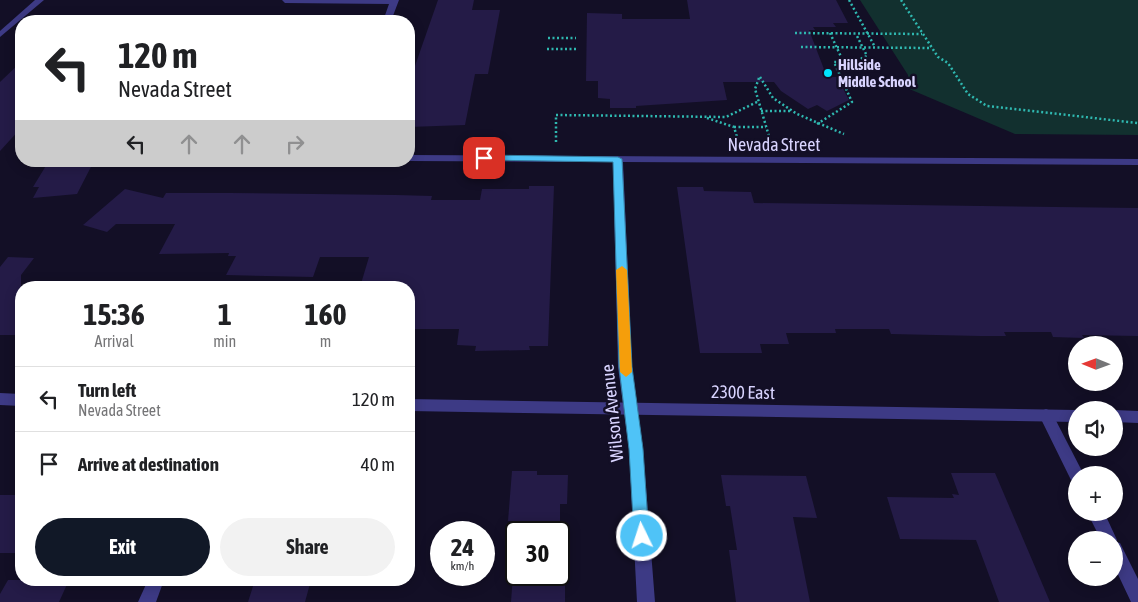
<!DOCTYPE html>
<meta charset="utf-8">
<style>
:root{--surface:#fff;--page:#f2f2f2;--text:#202124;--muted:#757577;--line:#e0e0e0;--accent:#111827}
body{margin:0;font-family:"Asap Condensed",sans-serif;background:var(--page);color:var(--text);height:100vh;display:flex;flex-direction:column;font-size:19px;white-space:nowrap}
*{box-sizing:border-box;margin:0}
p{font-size:16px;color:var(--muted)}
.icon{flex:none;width:28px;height:28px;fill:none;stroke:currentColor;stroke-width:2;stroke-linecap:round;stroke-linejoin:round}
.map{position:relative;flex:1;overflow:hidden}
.side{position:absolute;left:15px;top:281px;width:400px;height:305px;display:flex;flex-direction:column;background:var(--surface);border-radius:20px;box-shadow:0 2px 12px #0003}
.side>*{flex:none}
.top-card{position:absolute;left:15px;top:15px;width:400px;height:152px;border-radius:20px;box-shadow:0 2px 12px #0003;background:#fff;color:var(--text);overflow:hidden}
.needle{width:32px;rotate:271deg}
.fabs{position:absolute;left:1068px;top:336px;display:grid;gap:10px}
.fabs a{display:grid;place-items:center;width:55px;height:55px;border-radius:50%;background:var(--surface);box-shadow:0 2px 12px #0003;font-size:25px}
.speed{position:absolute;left:430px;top:521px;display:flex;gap:10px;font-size:25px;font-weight:700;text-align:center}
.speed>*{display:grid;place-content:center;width:65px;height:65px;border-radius:50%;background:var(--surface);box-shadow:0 2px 12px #0003;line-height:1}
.speed small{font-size:12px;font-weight:400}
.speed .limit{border:2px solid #111;border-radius:8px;background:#fff;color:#111}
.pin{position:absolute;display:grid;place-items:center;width:42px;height:42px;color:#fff;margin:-21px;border-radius:10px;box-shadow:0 2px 8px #0006}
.me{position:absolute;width:55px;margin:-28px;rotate:356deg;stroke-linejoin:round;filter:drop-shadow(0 0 4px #0008)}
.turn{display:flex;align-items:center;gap:18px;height:105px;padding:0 20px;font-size:22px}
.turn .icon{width:65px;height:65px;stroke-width:2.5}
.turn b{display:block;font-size:35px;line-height:42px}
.lanes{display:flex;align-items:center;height:48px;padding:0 20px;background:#0003;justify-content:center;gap:25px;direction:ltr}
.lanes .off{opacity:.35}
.eta{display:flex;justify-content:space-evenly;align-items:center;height:85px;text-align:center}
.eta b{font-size:30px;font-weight:700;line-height:35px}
.button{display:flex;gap:10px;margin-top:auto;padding:10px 20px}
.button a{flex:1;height:58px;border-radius:30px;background:var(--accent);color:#fff;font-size:20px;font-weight:700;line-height:58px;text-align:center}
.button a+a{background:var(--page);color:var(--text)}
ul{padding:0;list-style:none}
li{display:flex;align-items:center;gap:15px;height:65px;padding:0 20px;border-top:1px solid var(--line)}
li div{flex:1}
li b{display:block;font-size:19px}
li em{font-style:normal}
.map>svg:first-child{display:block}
</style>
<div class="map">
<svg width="1138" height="602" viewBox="0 0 1138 602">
<rect width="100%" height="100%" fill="#130f26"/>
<polygon fill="#12302f" points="860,0 1138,0 1138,135 1015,134 907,88 908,75"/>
<g fill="#241b47">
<polygon points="438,0 474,0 472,10 500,10 488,74 475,74 465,125 409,127 409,83"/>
<polygon points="687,0 836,0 848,23 833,23 836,27 813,27 815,30 809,30 827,77 837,77 849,100 827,111 817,105 808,109 781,91 774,82 723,82 727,100 636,106 636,108 610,108 610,99 598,98 598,81 586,81 587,13 622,14 622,19 690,19"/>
<polygon points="21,62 21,128 0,151 0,82"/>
<polygon points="53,161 94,161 77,194 33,198 39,187 33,187 47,164"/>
<polygon points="529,186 554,186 548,346 529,346 530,350 475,351 476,346 457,345 459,329 409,329 409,287 360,287 369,257 320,257 313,277 226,275 236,256 228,256 229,253 159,254 175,224 116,224 107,232 83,225 125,189 163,198 166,193 229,193 396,195 432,196 431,200 480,200 482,189 529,189"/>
<polygon points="677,187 703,187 704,191 751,192 754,203 1138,208 1138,336 1082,335 1084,338 1053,337 1051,332 1004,332 1006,336 980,336 891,334 889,329 835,329 836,333 786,333 789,344 760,344 762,353 700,353"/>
<polygon points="8,257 34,258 21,275 21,335 0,335 0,267"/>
<polygon points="512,471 537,471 537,475 568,475 567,504 560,504 560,522 508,521"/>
<polygon points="951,473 995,473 1050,602 999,602 976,540 900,539 887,497 954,498 952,494 959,495"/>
<polygon points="721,475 806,476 817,518 793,517 810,602 736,602 729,550 737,550 730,506 726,506"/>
<polygon points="0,495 21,495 21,545 17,553 0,553"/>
<polygon points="513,575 565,575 565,602 511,602"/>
<polygon points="8,580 69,580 59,602 0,602 0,594"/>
<polygon points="255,580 311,580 305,602 248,602"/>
</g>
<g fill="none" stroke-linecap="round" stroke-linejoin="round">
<g stroke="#2fb8b0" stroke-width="2.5" stroke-dasharray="2 2.5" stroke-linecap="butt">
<polyline points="849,0 875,47"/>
<polyline points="901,0 938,57 948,63 968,94 987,106 1138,123"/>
<polyline points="795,33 922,34"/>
<polyline points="830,33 843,61"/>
<polyline points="548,38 576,38"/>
<polyline points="801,47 931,48"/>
<polyline points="547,49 576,49"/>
<polyline points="760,77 773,98 797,114 844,134"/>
<polyline points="759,78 755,89 771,143"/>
<polyline points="761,111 791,111"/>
<polyline points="707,118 734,127 739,144"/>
<polyline points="817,124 852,102 834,62 856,61 867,56 856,34"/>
<polyline points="734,127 766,127"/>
<polyline points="556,142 556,115 726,117 759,101"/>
</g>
<g fill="#3d3a85" fill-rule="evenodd">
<polygon points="282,0 399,0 391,21 383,21 389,4 285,3"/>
<polygon points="409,155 1138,159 1138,165 623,162 632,367 643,449 655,602 637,602 629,449 618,367 613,162 409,161"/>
<polygon points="1046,409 1051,411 1084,475 1076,475 1076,482 1071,480 1039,415 1041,411"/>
<polygon points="1087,512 1104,512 1117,540 1116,542 1120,543 1138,579 1138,602 1131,602 1114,566 1114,540 1101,540"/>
<polygon points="148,580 164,580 156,602 138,602"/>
</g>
<g fill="#3d3a85" fill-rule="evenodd">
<polygon points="35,0 44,0 0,37 0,31"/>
<polygon points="0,393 21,394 21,406 0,405"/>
<polygon points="409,399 1076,410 1076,422 409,411"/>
<polygon points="1114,410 1138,411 1138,423 1114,422"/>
</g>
</g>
<polygon fill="#4fc3f7" stroke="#337fa1" points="484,155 618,157 622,159 632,367 643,449 649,536 647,541 642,543 637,541 634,536 629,449 619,367 613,162 480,160 479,158"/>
<polygon fill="#f59e0b" points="622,266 627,270 632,372 626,377 620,372 616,270"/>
<circle fill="#00e5ff" stroke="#130f26" stroke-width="2" cx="828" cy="73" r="5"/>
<g text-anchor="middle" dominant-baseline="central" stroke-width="5" stroke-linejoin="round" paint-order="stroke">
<g font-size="15" font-weight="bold" fill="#d9d4ff" stroke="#130f26" text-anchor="start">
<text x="838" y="64">Hillside<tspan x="838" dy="17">Middle School</tspan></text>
</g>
<g font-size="18" fill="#d9d4ff" stroke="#130f26">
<text x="774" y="144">Nevada Street</text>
<text transform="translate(743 392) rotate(1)">2300 East</text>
<text transform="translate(612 413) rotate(-96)">Wilson Avenue</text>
</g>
</g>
</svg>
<div class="fabs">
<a><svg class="needle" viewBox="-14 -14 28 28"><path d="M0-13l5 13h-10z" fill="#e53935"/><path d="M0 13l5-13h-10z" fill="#757577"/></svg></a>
<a><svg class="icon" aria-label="sound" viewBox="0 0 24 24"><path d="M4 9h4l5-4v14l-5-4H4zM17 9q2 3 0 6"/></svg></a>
<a>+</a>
<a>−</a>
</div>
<div class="speed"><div>24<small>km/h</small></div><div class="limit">30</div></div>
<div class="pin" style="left:484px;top:158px;background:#d93025"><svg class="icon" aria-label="arrive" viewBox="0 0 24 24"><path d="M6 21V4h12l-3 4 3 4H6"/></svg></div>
<svg class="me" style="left:642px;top:536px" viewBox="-20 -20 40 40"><circle r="17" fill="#4fc3f7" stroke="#fff" stroke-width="3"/><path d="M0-11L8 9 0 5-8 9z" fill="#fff"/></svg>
<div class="top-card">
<div class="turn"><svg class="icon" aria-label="left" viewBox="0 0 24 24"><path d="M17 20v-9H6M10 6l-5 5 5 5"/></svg><div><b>120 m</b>Nevada Street</div></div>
<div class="lanes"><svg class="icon" aria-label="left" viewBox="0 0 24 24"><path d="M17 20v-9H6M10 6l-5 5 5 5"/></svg><svg class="icon off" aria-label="ahead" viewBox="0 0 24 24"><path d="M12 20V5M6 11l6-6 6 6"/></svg><svg class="icon off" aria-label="ahead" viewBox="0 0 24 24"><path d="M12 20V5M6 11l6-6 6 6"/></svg><svg class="icon off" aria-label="right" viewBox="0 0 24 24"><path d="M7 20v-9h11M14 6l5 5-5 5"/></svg></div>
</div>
<section class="side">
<div class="eta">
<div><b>15:36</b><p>Arrival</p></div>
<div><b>1</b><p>min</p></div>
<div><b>160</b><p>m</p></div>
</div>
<ul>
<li><svg class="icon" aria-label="left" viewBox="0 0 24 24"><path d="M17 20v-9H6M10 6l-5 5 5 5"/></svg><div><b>Turn left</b><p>Nevada Street</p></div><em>120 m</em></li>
<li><svg class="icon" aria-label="arrive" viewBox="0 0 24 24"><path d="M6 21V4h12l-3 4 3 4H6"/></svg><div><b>Arrive at destination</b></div><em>40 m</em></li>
</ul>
<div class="button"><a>Exit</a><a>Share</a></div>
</section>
</div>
